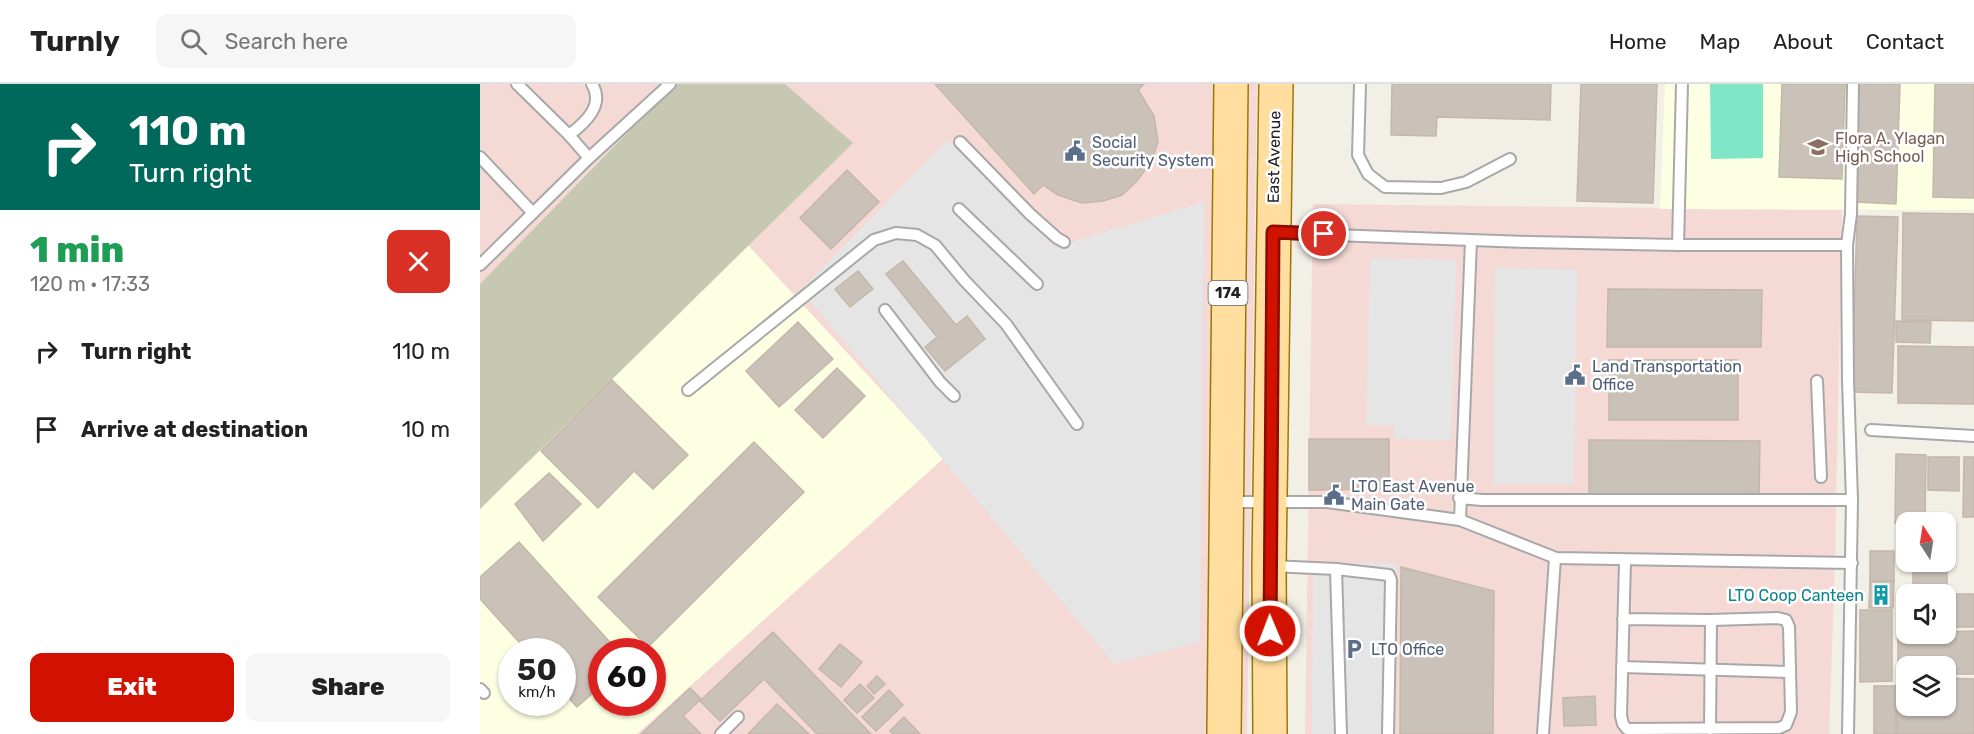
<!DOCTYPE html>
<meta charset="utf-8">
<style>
:root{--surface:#fff;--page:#f6f6f6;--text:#222;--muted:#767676;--line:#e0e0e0;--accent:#d21200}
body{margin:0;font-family:Rubik,sans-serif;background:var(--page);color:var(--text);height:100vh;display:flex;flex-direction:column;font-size:22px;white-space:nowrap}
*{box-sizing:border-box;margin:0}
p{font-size:20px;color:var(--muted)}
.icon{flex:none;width:33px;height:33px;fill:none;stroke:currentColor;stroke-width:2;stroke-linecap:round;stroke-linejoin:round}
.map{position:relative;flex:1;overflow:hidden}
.panel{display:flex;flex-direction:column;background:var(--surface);width:480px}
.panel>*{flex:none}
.guide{background:#00695c;color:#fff;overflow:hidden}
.needle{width:39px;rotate:348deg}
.tools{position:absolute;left:1416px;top:428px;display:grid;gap:12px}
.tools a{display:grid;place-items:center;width:60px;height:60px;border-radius:12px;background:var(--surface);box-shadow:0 2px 4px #0004;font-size:30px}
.speed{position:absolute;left:18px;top:554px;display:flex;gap:12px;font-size:30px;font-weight:700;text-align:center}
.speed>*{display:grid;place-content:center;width:78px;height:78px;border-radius:50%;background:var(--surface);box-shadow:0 2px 4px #0004;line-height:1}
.speed small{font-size:15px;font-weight:400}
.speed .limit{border:9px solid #d22;background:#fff;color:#111}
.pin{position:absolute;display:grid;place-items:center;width:51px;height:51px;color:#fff;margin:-26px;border:3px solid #fff;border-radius:50%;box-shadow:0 2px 6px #0007}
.me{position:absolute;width:66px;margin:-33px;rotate:359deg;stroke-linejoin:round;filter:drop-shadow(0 0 4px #0008)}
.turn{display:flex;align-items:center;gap:21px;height:126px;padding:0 30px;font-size:27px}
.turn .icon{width:78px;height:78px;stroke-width:2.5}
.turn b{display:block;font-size:42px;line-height:51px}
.round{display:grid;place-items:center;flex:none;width:63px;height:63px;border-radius:12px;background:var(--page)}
.head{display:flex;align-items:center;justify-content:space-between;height:102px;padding:0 30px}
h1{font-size:36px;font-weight:800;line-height:45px;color:#1e9e55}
.button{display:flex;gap:12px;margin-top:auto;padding:12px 30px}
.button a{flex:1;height:69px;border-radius:12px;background:var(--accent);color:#fff;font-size:24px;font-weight:800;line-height:69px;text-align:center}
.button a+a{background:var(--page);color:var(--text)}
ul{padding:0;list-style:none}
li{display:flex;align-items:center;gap:18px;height:78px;padding:0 30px}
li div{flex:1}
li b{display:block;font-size:22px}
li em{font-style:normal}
header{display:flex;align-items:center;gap:36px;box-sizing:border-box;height:84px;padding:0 30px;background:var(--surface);border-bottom:2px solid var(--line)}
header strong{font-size:28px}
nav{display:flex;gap:33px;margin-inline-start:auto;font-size:21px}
.search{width:420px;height:54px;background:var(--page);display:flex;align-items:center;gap:15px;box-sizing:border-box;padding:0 21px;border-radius:12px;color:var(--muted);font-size:22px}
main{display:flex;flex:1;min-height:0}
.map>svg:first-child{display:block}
</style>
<header>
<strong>Turnly</strong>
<div class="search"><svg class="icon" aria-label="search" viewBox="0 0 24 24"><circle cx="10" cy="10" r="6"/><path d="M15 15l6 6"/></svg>Search here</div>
<nav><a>Home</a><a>Map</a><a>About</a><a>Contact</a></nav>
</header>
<main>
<section class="panel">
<div class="guide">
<div class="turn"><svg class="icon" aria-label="right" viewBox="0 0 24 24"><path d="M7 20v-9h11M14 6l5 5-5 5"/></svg><div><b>110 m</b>Turn right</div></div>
</div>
<div class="head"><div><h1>1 min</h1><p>120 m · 17:33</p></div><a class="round" style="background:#d93025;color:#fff"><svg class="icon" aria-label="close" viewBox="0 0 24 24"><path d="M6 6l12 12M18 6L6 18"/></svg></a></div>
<ul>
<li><svg class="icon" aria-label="right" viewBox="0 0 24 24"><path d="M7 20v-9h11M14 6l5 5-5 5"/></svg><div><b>Turn right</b></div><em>110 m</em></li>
<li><svg class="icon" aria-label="arrive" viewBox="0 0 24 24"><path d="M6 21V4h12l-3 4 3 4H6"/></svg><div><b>Arrive at destination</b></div><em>10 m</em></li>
</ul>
<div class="button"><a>Exit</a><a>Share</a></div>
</section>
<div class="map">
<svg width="1494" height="650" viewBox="0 0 1494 650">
<rect width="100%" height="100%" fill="#f2efe7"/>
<g fill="#f4d9d5" fill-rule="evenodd">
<path d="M0,0H777L767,650H0ZM32,567H82V618H32ZM122,567H172V618H122Z"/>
<polygon points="833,120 1362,126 1355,479 1349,650 825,650"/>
</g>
<g fill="#fdffe3" fill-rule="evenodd">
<polygon points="1185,0 1494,0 1494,126 1180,125"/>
<path d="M268,161L464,374L157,650H0V425ZM32,567H82V618H32ZM122,567H172V618H122Z"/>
</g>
<polygon fill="#c6c8b1" points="195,0 305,0 373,59 0,425 0,200"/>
<polygon fill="#7fe7c8" points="1230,0 1283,0 1283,74 1231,75"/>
<g fill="#e5e5e5">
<polygon points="468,55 575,163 724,118 720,558 634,580 321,206"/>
<polygon points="890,174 976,176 971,356 915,355 914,341 886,341"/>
<polygon points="1015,184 1097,185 1094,400 1013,400"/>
<polygon points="833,479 917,479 915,650 832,650"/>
</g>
<g fill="#cac2b9" stroke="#c5b7a8" stroke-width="1.5">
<polygon points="455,0 664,0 658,6 674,32 678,58 672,76 657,97 642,111 623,117 602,119 578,111 563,101 554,110"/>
<polygon points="912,0 1071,0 1070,36 957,33 956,52 911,51"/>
<polygon points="1101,0 1177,0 1173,119 1097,117"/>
<polygon points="1302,0 1365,0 1362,95 1299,93"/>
<polygon points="1378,0 1420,0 1416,120 1375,118"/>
<polygon points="1455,0 1494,0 1494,114 1453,113"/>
<polygon points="367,86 399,118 351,165 320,134"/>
<polygon points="1423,129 1494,130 1494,237 1422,236"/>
<polygon points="1377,132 1418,133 1412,309 1372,308"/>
<polygon points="423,177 476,241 487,232 505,255 465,287 445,263 457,253 406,190"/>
<polygon points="378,187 393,205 370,223 355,205"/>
<polygon points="1128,205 1282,206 1281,263 1127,263"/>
<polygon points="1416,237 1451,238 1450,259 1416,258"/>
<polygon points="318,238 353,275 299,323 266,287"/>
<polygon points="1418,262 1494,263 1494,320 1418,319"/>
<rect x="1129" y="276" width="129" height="60"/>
<polygon points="357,284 385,312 343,354 315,326"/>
<polygon points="132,296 208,371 173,405 154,387 118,424 61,367"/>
<polygon points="829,355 909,355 909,405 829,406"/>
<polygon points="1109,356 1280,357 1279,414 1109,413"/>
<polygon points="274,358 324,408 168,563 118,513"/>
<polygon points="1416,370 1446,371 1445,438 1415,439"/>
<polygon points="1448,373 1479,373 1479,407 1448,406"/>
<polygon points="1484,373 1494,373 1494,433 1483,433"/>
<polygon points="69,389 101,420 63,457 35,420"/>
<polygon points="1466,446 1467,446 1467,504 1433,504 1433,477 1466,477"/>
<polygon points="39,458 138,567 122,567 122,601 97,623 82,607 82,567 47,567 0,515 0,493"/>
<rect x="1390" y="467" width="24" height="30"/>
<polygon points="921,483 1014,507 1013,650 920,650"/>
<polygon points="1390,497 1414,497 1413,524 1389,524"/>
<polygon points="1432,510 1494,510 1494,543 1466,543 1466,510"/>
<polygon points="1380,526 1412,526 1412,597 1380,598"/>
<polygon points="1418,547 1426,547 1426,549 1494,547 1494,590 1466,590 1466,582 1426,582 1426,590 1418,590"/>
<polygon points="293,548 391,650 337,650 284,595 240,637 220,617"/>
<polygon points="360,560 382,578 361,603 339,585"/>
<polygon points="397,592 405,600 394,610 387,602"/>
<polygon points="1418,594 1426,594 1426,621 1466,621 1466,594 1494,595 1494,650 1417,650"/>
<polygon points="380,600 394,614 377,629 364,616"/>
<rect x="1394" y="602" width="22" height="48"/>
<polygon points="210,604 221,615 203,632 221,650 161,650"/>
<polygon points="409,606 423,621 396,647 382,633"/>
<polygon points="1115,612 1116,641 1084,642 1083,614"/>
<polygon points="297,620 329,650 268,650"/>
<polygon points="424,633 440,650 413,650 410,647"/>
</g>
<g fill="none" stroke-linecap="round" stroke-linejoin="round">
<g stroke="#a8a8a8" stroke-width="14">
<g id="lane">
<polyline points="37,0 89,51 109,74"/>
<polyline points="880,0 878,71 888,90 905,103 961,104 986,98 1030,75"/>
<path d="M89,51C105,39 125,21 112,0"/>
<polyline points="480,58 550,130 577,154 584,158"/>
<polyline points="0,73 53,129"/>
<polyline points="479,125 557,200"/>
<polyline points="798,149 1049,158 1198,161 1367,161"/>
<polyline points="1198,161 1202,0"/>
<polyline points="0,181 109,74 190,0"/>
<polyline points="405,226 460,298 474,312"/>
<polyline points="1337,297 1341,393"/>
<polyline points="208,306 394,156 416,149 437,151 455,161 484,196 526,240 597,340"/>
<polyline points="1391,346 1494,352"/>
<polyline points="979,414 1002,416 1372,416"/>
<polyline points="751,418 847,418 980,436 1076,474 1372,479"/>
<polyline points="980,436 991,156"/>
<polyline points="791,482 856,485 909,491 911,496 908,650"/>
<polyline points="856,485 861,650"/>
<path d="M1143,535L1231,536L1298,534L1306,536L1309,543L1311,628L1306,641L1299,644L1147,645L1143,640L1141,632C1142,580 1144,528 1145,477"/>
<polyline points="1142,583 1309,588"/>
<polyline points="0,605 4,609"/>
<polyline points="1230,645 1231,536"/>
<polyline points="241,650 258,633"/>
<polyline points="1063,650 1075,474"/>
<polyline points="1368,650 1372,416 1368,296 1367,161 1371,130 1373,0"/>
</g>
</g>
<g stroke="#9e7700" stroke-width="36">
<g id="primary">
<polyline points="744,650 751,0"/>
<polyline points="790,650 789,482 796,0"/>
</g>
</g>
<use href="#lane" stroke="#fff" stroke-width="10"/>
<use href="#primary" stroke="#ffde9f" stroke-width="33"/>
</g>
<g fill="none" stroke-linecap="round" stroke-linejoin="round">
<g stroke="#880c00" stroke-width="15">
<polyline id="route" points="790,547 793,148 844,150"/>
</g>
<use href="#route" stroke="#d21200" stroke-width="10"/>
</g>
<defs>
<g id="school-bare" transform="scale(1.62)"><path d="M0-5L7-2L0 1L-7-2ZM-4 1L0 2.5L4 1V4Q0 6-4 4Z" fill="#8d6e63" stroke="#fff" stroke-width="2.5" paint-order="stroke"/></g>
<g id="civic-bare" transform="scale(1.62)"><path d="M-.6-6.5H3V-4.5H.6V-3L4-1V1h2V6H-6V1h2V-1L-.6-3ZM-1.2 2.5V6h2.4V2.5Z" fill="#5c6f8a" stroke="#fff" stroke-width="2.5" paint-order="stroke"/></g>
<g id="building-bare" transform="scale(1.62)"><path d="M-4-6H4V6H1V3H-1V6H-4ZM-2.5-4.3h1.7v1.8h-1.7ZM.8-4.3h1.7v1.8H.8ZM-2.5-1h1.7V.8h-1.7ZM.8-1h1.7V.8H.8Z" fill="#0f9aa8" stroke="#fff" stroke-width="2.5" paint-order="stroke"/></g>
<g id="parking-bare" transform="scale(1.62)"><path d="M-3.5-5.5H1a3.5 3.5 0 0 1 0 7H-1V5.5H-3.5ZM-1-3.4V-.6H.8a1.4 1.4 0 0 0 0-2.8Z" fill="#5c6f8a" stroke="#fff" stroke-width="2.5" paint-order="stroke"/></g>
</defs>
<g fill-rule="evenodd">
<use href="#school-bare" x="1338" y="63"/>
<use href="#civic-bare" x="595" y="67"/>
<use href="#civic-bare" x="1095" y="291"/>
<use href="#civic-bare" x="854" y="411"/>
<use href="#building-bare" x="1401" y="511"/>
<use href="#parking-bare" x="874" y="565"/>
</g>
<g text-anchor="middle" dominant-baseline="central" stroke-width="5" stroke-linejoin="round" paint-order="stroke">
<rect fill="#fff" stroke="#646464" stroke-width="1.5" x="728.5" y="197" width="39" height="24" rx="4.5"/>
<g font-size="15" font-weight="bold" fill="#212121">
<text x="748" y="209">174</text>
</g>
<g font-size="16" fill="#785e54" stroke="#fff" text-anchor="start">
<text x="1355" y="54">Flora A. Ylagan<tspan x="1355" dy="18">High School</tspan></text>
</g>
<g font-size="16" fill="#4e5e75" stroke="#fff" text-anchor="start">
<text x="612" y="58">Social<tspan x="612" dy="18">Security System</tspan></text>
<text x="1112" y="282">Land Transportation<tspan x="1112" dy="18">Office</tspan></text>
<text x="871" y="402">LTO East Avenue<tspan x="871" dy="18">Main Gate</tspan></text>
<text x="891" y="565">LTO Office</text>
</g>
<g font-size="16" fill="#212121" stroke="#fff">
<text transform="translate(794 73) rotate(-89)">East Avenue</text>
</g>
<g font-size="16" fill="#0d838f" stroke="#fff" text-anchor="end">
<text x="1384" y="511">LTO Coop Canteen</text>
</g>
</g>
</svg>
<div class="tools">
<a><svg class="needle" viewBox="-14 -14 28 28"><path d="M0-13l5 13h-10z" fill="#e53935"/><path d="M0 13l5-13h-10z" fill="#767676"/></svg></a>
<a><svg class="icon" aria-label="sound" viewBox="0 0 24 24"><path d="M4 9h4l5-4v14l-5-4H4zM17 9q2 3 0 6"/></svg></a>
<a><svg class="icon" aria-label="layers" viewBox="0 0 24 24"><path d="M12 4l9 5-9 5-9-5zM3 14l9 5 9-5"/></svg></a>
</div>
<div class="speed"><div>50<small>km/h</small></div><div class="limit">60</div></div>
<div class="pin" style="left:844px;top:150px;background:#d93025"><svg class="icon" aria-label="arrive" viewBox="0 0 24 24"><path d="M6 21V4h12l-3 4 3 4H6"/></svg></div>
<svg class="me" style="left:790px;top:547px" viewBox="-20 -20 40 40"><circle r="17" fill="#d21200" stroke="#fff" stroke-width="3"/><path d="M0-11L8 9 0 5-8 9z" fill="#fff"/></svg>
</div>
</main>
